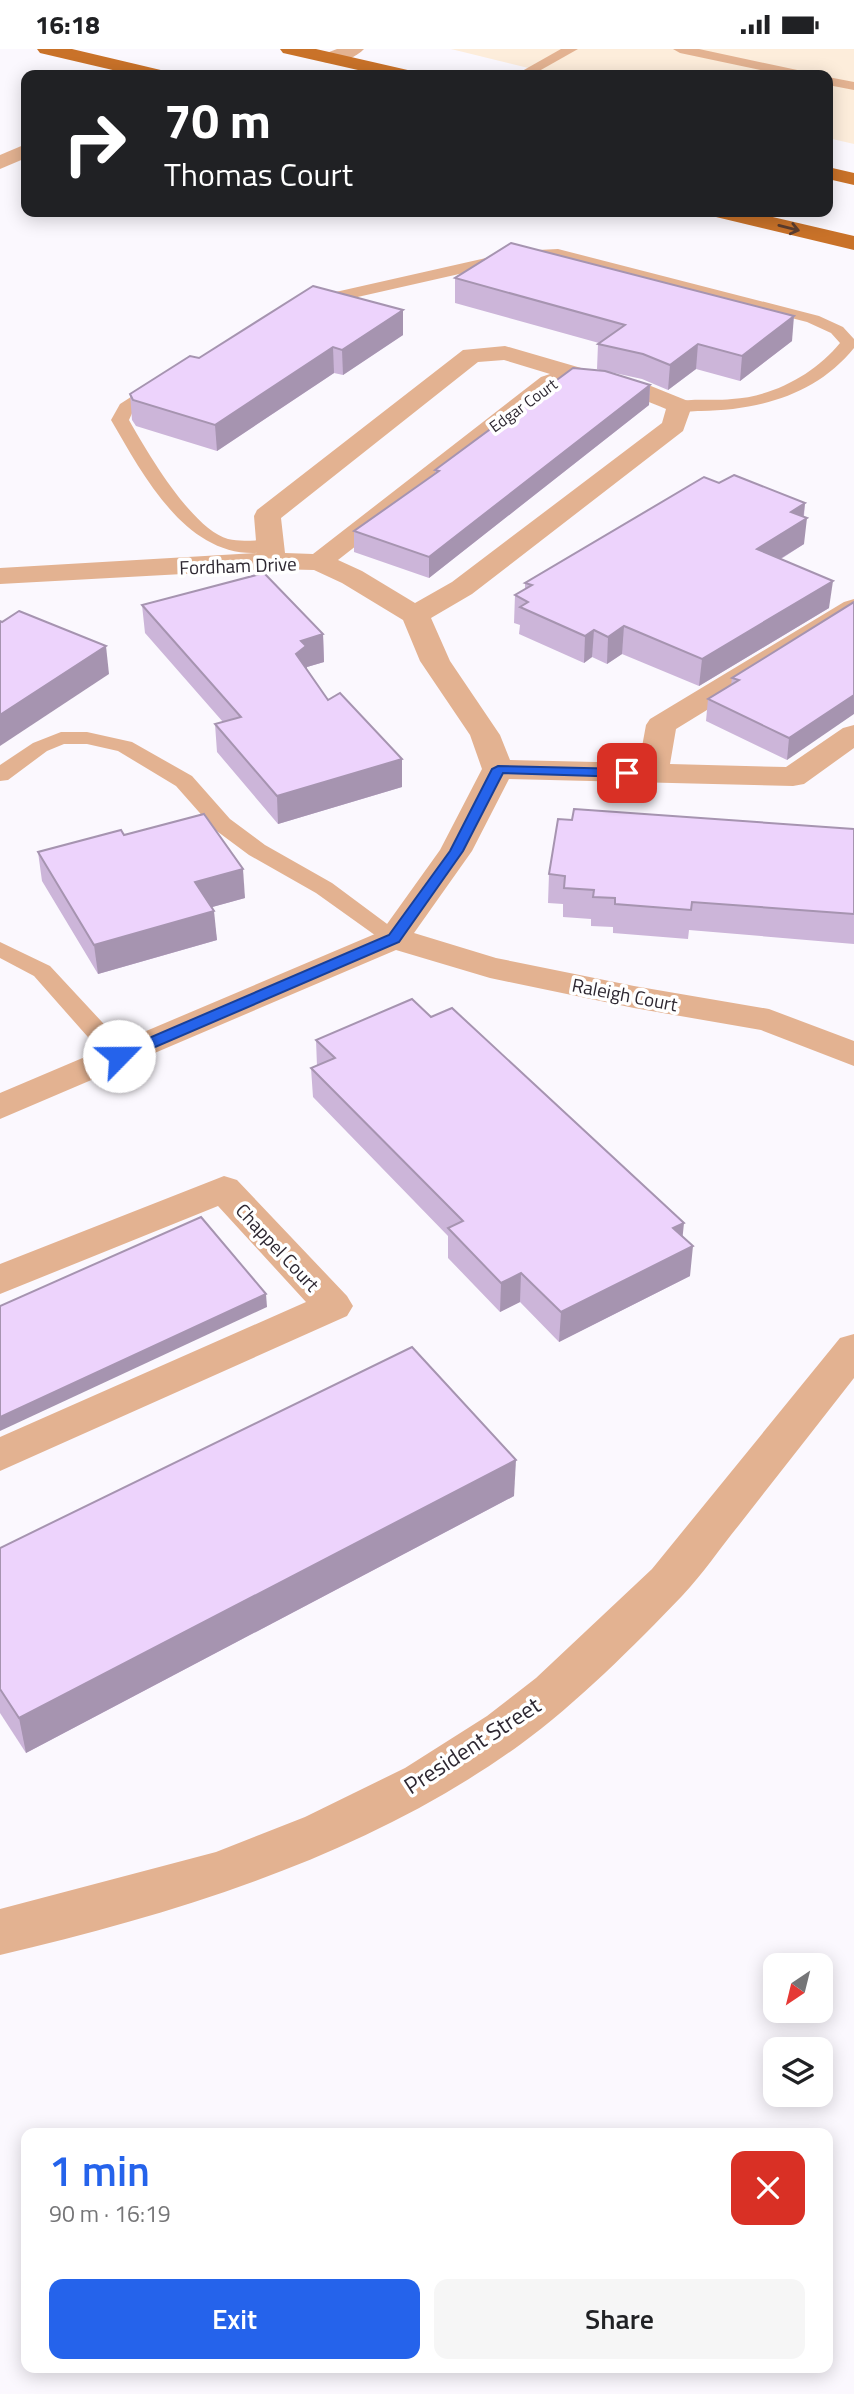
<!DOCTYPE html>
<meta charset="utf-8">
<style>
:root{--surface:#fff;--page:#f6f6f6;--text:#202124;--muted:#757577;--accent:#2563eb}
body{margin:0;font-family:"Titillium Web",sans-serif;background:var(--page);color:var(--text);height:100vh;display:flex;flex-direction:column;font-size:26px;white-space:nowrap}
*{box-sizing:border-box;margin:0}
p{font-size:23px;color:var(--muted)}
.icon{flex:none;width:38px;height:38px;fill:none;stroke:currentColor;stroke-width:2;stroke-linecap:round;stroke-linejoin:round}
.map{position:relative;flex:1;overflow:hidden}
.side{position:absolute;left:21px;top:2079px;width:812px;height:245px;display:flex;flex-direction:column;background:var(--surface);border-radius:14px;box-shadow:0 4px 18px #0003}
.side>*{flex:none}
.guide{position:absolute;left:21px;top:21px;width:812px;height:147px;border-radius:14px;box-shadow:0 4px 18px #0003;background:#202124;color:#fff;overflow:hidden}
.needle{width:46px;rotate:215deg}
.fabs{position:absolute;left:763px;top:1904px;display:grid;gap:14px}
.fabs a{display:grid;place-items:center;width:70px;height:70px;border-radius:14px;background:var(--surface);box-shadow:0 4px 18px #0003;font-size:35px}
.pin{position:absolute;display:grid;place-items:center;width:60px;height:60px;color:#fff;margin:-30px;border-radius:14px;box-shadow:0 4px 10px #0006}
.me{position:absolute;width:77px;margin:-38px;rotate:67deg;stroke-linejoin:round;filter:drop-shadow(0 0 5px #0008)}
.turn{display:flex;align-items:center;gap:24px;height:147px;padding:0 28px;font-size:32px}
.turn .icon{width:91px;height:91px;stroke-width:2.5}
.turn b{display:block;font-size:49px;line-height:60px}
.round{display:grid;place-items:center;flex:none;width:74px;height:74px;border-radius:14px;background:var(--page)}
.summary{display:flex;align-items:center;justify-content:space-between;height:119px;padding:0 28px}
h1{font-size:42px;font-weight:600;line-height:52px;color:var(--accent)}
.action{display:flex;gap:14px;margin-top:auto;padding:14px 28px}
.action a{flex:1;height:80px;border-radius:14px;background:var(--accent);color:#fff;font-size:28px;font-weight:600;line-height:80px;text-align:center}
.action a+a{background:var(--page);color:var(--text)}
.status{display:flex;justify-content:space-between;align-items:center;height:49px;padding:0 35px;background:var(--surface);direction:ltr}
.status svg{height:19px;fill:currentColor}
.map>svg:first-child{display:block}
</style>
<div class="status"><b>16:18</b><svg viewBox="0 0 49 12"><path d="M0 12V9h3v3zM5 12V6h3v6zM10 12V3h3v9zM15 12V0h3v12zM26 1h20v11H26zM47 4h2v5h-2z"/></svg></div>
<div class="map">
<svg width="854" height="2345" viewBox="0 0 854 2345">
<rect width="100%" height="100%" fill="#fbf8fe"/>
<polygon fill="#fdeddb" points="451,0 854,0 854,95 828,89 828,26 557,26"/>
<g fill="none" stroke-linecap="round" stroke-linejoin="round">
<g fill="#e3b291" fill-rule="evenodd">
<polygon points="561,0 578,0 532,26 515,26"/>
<polygon points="673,0 699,0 802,22 809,26 784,26 680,4"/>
<polygon points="828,28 854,33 854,41 828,36"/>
<path d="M558,200L819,267L843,278L854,290V299C816,346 759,361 701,362C691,362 678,365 670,357L673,353C692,349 713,352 732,350C772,348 815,325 840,294L831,284L807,273L558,210L517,212L309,259L301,254L309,249L517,202Z"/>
<path d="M159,330L167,335L165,339L133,362L129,371C147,403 192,480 228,490C244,494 261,489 277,493L279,497L277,501C193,522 146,431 111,371L120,355Z"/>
<polygon points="61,683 87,683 132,693 192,727 230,770 265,796 332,834 406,889 402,894 386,894 316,844 249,806 214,780 176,737 118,702 87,695 64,695 47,702 8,731 0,732 0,716 33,694"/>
<polygon points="0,893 50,917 128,1001 131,1007 128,1013 119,1015 110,1013 34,927 0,909"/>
</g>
<g fill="#e3b291" fill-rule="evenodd">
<path d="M337,0H364C356,9 336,16 324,13L321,9L324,5Z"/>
<polygon points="26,95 26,109 0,120 0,106"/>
<path d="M505,297L588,321L641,333L688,352L692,357L683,382L472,545L431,569L450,612L500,686L510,711L639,714L646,676L650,670L844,553L854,550V571L676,680L670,715L786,718L843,679L854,676V699L804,735L793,737L509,730L472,802L414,884L496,909L634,937L769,960L854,992V1017L761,981L634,959L490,929L396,901L0,1070V1044L382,882L440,801L482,720L470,686L420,612L403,571L342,534L314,521L272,520L0,535V519L257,504L254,467L257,461L463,301ZM504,311L550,325L541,328L313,505L285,504L281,469L478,313ZM566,336C602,334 633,346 666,360L662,374L452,533L415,554L362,522L338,511L559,338Z"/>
<polygon points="224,1127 237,1131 347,1247 353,1257 347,1267 0,1422 0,1388 306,1253 218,1157 0,1245 0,1215"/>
<path d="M854,1285V1329C816,1378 777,1427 739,1476C720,1499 703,1525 682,1547C635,1596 576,1655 521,1695C368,1806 182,1863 0,1906V1860L216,1803L305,1768L405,1719L487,1667L536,1629L652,1520L840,1289Z"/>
</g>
<g fill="#c97229" fill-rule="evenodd">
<polygon points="37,0 72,0 165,22 168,26 134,26 40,4"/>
<polygon points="280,0 316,0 412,22 415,26 380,26 283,4"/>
<polygon points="828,118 854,124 854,136 828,130"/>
<polygon points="713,163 751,163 854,187 854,201 716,168"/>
</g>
</g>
<g fill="#ccb5d9">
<polygon points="455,229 792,292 740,332 696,320 668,341 642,330 610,323 650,336 649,356 429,529 354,503 354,482 435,424 435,421 602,322 597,320 598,295 599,294 455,254"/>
<polygon points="403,261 403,286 343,326 334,324 217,402 136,377 132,371 130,345 199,309"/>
<polygon points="719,434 805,454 804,467 804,495 781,510 829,559 699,637 622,605 607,615 592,608 584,614 519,585 520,576 514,574 515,546 525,541 525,534"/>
<polygon points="854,553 787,711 706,672 708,650 731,636 732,629"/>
<polygon points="142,556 323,585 324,613 307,618 307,620 328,651 402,738 278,775 217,703 215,675 223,673 145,584"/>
<polygon points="572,771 854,780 854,895 689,881 688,890 613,884 613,878 591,877 591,870 563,868 563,855 548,854 549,825"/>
<polygon points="124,786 245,849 212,858 217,891 98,925 42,832 38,803"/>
<polygon points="316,991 683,1187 690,1227 559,1293 520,1253 500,1263 448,1209 448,1187 313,1048 311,1019 317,1017"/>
<polygon points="514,1447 26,1704 0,1664 0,1499"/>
</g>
<g fill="#a694b0">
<polygon points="403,261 403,286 343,326 342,301"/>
<polygon points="794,267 792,292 740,332 742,307"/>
<polygon points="698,295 696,320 668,341 670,316"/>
<polygon points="333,298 334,324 217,402 215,376"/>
<polygon points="650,336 649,356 429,529 429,508"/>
<polygon points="805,454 803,471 807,469 804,495 754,526 757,500 791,463"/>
<polygon points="833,532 829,559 699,637 702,610"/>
<polygon points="624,577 622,605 607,615 608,588"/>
<polygon points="594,581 592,608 584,614 585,587"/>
<polygon points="323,585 324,613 307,618 307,625 296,605 301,592"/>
<polygon points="106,597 109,625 0,697 0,666"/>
<polygon points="854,646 854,665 787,711 789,689"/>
<polygon points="402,710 402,738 278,775 277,747"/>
<polygon points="243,820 245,849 198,862 195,833"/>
<polygon points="214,862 217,891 98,925 94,896"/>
<polygon points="684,1174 681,1203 693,1197 690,1227 559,1293 561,1263 673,1179"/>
<polygon points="521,1224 520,1253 500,1263 501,1234"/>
<polygon points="266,1245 267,1258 0,1382 0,1368"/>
<polygon points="516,1411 514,1447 26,1704 19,1669"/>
</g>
<g fill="#edd3fc" stroke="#a694b0" stroke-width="2">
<polygon points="511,194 794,267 742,307 698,295 670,316 643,305 598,295 625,276 455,229"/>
<polygon points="313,237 403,261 342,301 333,298 215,376 133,351 130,345 190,307 199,309"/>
<polygon points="573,319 605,322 650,336 429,508 354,482 439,422 435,421"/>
<polygon points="734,426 805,454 791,463 807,469 757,500 833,532 702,610 624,577 608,588 594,581 585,587 520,558 528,553 515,546 532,536 525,534 704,428 719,434"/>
<polygon points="264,524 323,585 301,592 306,597 296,605 328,651 340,644 402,710 277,747 215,675 241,668 142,556"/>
<polygon points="854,553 854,646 789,689 708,650 739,631 732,629"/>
<polygon points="19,562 106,597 0,666 0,572 2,573"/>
<polygon points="574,760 854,780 854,865 692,853 691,861 615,855 615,849 593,848 594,841 564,839 565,827 549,825 558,770 572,771"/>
<polygon points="204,765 243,820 195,833 214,862 94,896 38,803 121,781 124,786"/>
<polygon points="412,950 431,968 452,959 684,1174 673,1179 693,1197 561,1263 521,1224 501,1234 448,1179 463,1172 311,1019 335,1009 316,991"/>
<polygon points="201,1168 266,1245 0,1368 0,1257"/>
<polygon points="412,1298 516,1411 19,1669 0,1640 0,1499"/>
</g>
<defs><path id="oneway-shaft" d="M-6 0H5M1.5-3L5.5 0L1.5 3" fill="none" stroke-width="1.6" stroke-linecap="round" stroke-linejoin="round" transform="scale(1.75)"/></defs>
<use stroke="#5c3e2f" href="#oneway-shaft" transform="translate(789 179) rotate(14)"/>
<polygon fill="#2563eb" stroke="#184099" stroke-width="2" points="498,717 627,720 634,724 627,728 503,724 463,802 399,893 125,1011 114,1011 112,1007 114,1004 389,886 450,802 492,720"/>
<g text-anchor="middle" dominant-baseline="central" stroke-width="7" stroke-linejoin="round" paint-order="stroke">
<g font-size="16" fill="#2e2832" stroke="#fff">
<text transform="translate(523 356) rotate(-36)">Edgar Court</text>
</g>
<g font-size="19" fill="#2e2832" stroke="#fff">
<text transform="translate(238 516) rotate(-2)">Fordham Drive</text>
<text transform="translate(625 945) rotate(11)">Raleigh Court</text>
<text transform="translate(278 1198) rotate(47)">Chappel Court</text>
</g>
<g font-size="23" fill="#2e2832" stroke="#fff">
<text transform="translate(472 1696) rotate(-33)">President Street</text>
</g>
</g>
</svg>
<div class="fabs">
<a><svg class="needle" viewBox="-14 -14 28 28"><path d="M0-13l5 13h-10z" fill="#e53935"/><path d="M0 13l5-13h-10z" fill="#757577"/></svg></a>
<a><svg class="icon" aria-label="layers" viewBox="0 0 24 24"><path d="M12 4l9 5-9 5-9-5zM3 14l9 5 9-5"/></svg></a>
</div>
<div class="pin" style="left:627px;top:724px;background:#d93025"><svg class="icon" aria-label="arrive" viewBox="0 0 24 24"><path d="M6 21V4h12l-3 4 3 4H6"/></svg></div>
<svg class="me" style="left:119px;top:1007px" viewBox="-20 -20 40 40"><circle r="19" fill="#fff"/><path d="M0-13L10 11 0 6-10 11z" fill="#2563eb"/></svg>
<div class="guide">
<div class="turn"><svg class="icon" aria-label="right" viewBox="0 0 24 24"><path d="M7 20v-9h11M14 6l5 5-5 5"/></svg><div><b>70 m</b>Thomas Court</div></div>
</div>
<section class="side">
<div class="summary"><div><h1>1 min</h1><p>90 m · 16:19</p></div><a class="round" style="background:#d93025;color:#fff"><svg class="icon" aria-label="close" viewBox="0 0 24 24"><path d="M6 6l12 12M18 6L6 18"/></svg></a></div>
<div class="action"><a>Exit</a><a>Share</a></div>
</section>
</div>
